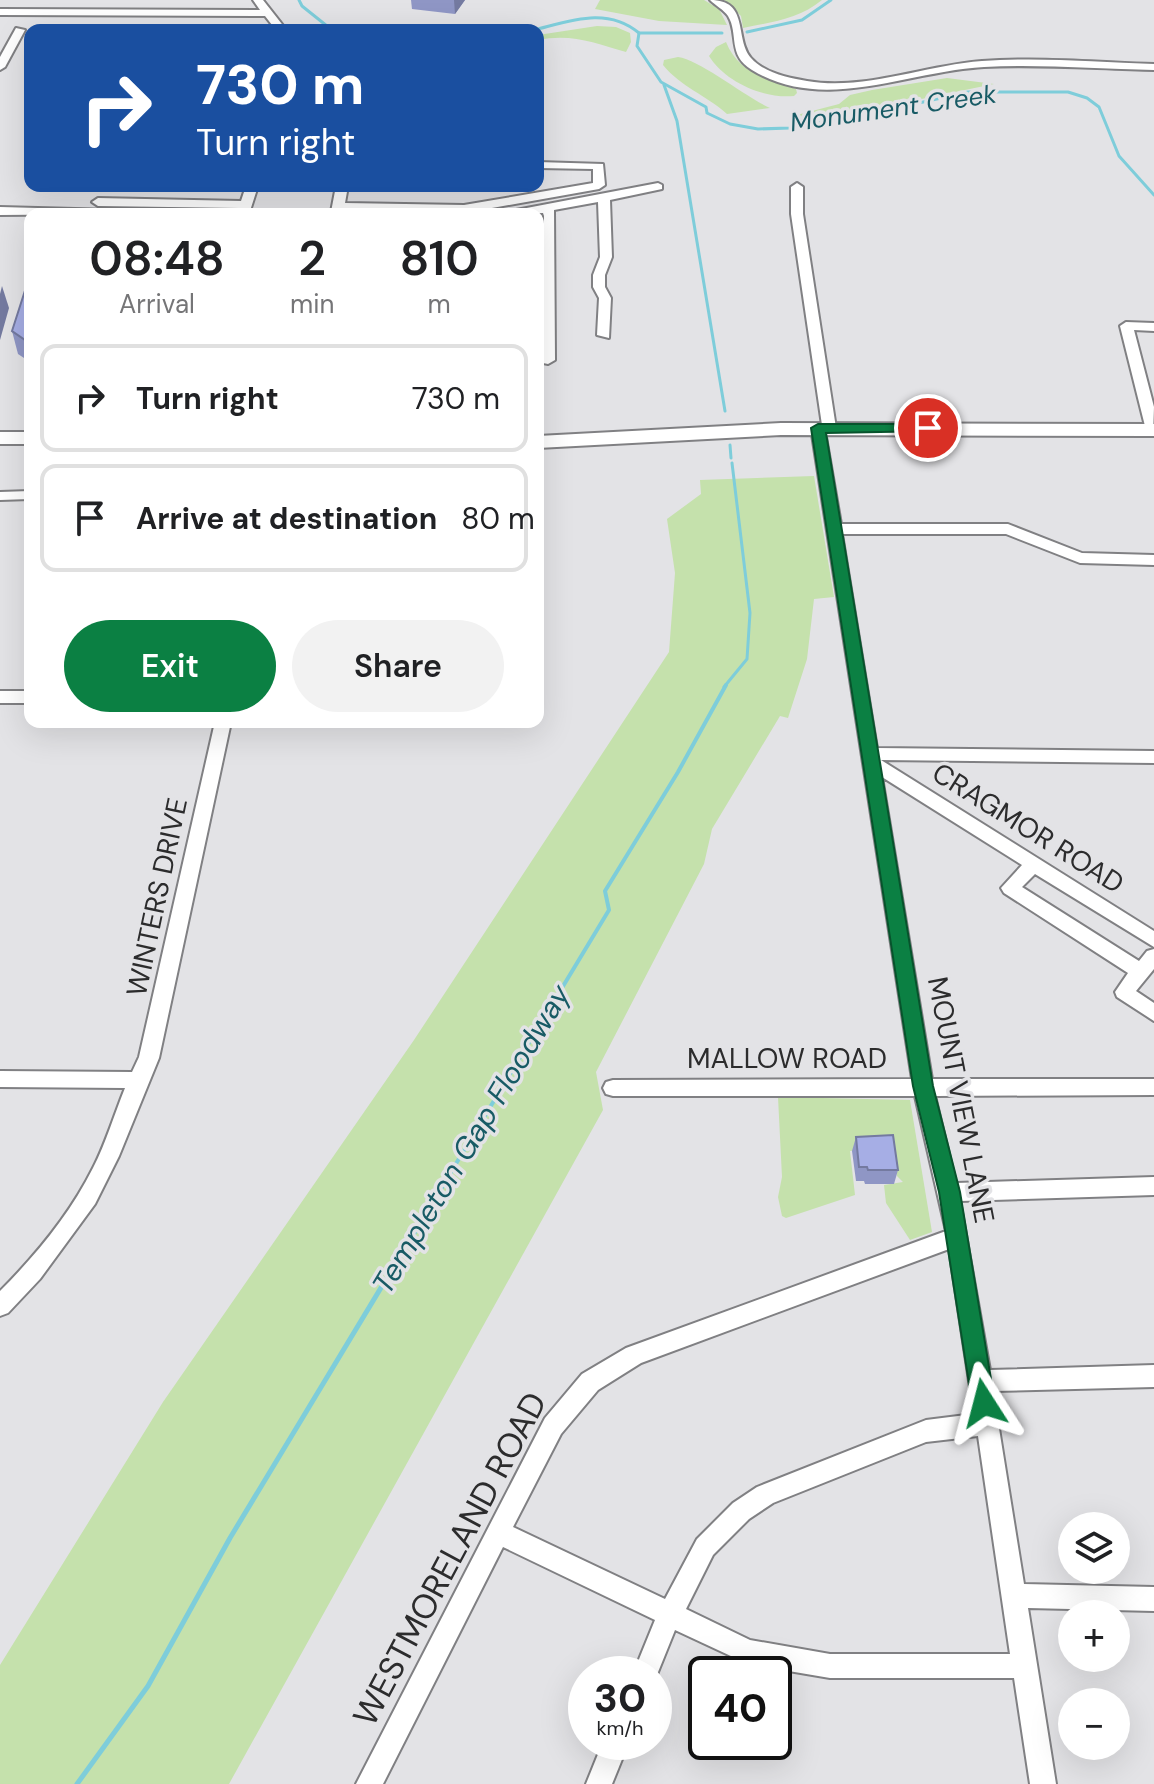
<!DOCTYPE html>
<meta charset="utf-8">
<style>
:root{--surface:#fff;--page:#f2f2f2;--text:#202124;--muted:#757577;--line:#e0e0e0;--accent:#0b8043}
body{margin:0;font-family:"DM Sans",sans-serif;background:var(--page);color:var(--text);height:100vh;display:flex;flex-direction:column;font-size:30px;white-space:nowrap}
*{box-sizing:border-box;margin:0}
p{font-size:26px;color:var(--muted)}
.icon{flex:none;width:44px;height:44px;fill:none;stroke:currentColor;stroke-width:2;stroke-linecap:round;stroke-linejoin:round}
.map{position:relative;flex:1;overflow:hidden}
.sheet{position:absolute;left:24px;top:208px;width:520px;height:520px;display:flex;flex-direction:column;background:var(--surface);border-radius:16px;box-shadow:0 8px 32px #0002}
.sheet>*{flex:none}
.hud{position:absolute;left:24px;top:24px;width:520px;height:168px;border-radius:16px;box-shadow:0 8px 32px #0002;background:#1a4fa0;color:#fff;overflow:hidden}
.fabs{position:absolute;left:1058px;top:1512px;display:grid;gap:16px}
.fabs a{display:grid;place-items:center;width:72px;height:72px;border-radius:50%;background:var(--surface);box-shadow:0 8px 32px #0002;font-size:40px}
.speed{position:absolute;left:568px;top:1656px;display:flex;gap:16px;font-size:40px;font-weight:700;text-align:center}
.speed>*{display:grid;place-content:center;width:104px;height:104px;border-radius:50%;background:var(--surface);box-shadow:0 8px 32px #0002;line-height:1}
.speed small{font-size:20px;font-weight:400}
.speed .limit{border:4px solid #111;border-radius:12px;background:#fff;color:#111}
.pin{position:absolute;display:grid;place-items:center;width:68px;height:68px;color:#fff;margin:-34px;border:4px solid #fff;border-radius:50%;box-shadow:0 2px 8px #0007}
.me{position:absolute;width:88px;margin:-44px;rotate:351deg;stroke-linejoin:round;filter:drop-shadow(0 0 6px #0008)}
.turn{display:flex;align-items:center;gap:28px;height:168px;padding:0 40px;font-size:36px}
.turn .icon{width:104px;height:104px;stroke-width:2.5}
.turn b{display:block;font-size:56px;line-height:68px}
.eta{display:flex;justify-content:space-evenly;align-items:center;height:136px;text-align:center}
.eta b{font-size:48px;font-weight:600;line-height:56px}
.button{display:flex;gap:16px;margin-top:auto;padding:16px 40px}
.button a{flex:1;height:92px;border-radius:48px;background:var(--accent);color:#fff;font-size:32px;font-weight:600;line-height:92px;text-align:center}
.button a+a{background:var(--page);color:var(--text)}
ul{padding:0;list-style:none}
li{display:flex;align-items:center;gap:24px;height:108px;margin:0 16px 12px;padding:0 24px;border:4px solid var(--line);border-radius:16px}
li div{flex:1}
li b{display:block;font-size:30px}
li em{font-style:normal}
.map>svg:first-child{display:block}
</style>
<div class="map">
<svg width="1154" height="1784" viewBox="0 0 1154 1784">
<rect width="100%" height="100%" fill="#e3e3e6"/>
<g fill="#c5e1ac">
<polygon points="600,0 704,0 719,9 727,25 659,21 595,9"/>
<path d="M724,0H822C799,19 772,22 743,28L741,16Z"/>
<path d="M597,26L616,27L630,33L631,42L626,52C595,43 571,33 538,40V35Z"/>
<path d="M726,42C738,72 766,79 796,89L797,93L794,96C764,99 725,82 709,56L716,47Z"/>
<path d="M678,57C700,60 744,96 770,108L727,114C706,95 681,87 663,65L664,60Z"/>
<polygon points="947,78 994,84 825,119 793,120 789,117 839,104 850,95 872,90"/>
<polygon points="814,476 834,597 814,599 807,659 788,718 780,716 712,829 704,864 596,1072 603,1110 229,1784 0,1784 0,1665 163,1402 414,1040 669,652 675,573 667,519 701,494 700,480"/>
<polygon points="778,1097 910,1100 932,1232 910,1240 886,1203 884,1185 903,1182 897,1176 894,1148 850,1151 855,1195 786,1218 782,1216 778,1197 782,1177"/>
</g>
<g fill="none" stroke-linecap="round" stroke-linejoin="round">
<g stroke="#7ecdda" stroke-width="3">
<polyline points="299,0 302,6 332,30"/>
<path d="M534,30C570,21 607,6 639,33L637,46L661,82L706,107L707,113L730,124L758,129L790,128L856,117L968,92H1068L1087,98L1099,107L1119,156L1154,195"/>
<polyline points="747,32 802,20 831,0"/>
<polyline points="639,33 722,33"/>
<polyline points="664,85 677,121 725,411"/>
<polyline points="730,445 731,458"/>
<polyline points="724,687 747,659 750,613 732,463"/>
</g>
<polyline stroke="#7ecdda" stroke-width="4" points="451,1172 609,910 605,891 678,772 726,685"/>
<polyline stroke="#7ecdda" stroke-width="5" points="77,1784 148,1686 230,1538 452,1170"/>
<g stroke="#808083" stroke-width="4">
<g id="minor">
<polygon points="253,0 263,0 285,28 284,30 276,30 265,16 0,15 0,9 260,10"/>
<path d="M710,0C750,0 734,38 751,58C764,73 789,78 807,81C865,91 925,65 982,61C1039,57 1097,62 1154,64V70C1097,69 1040,64 984,67C908,71 823,114 752,70C727,55 739,34 728,16C724,10 715,5 710,0Z"/>
<polygon points="16,28 25,30 5,67 0,70 0,57"/>
<polygon points="538,162 603,164 605,185 599,189 464,213 343,210 342,214 331,212 336,186 348,186 345,203 464,205 593,183 593,169 538,168"/>
<polygon points="658,183 662,185 662,189 610,200 612,257 605,275 605,287 611,298 609,338 597,335 599,298 593,287 593,275 600,257 598,202 554,210 555,360 548,364 543,363 544,216 543,213 510,214 516,210"/>
<path d="M797,183L803,187V214L836,428L825,431L841,524H1008L1082,553L1154,555V565L1080,563L1006,534H842L877,748L1154,751V763L881,760L1154,931V947L1035,874L1022,887L1139,961L1147,951L1154,949V969L1136,991L1154,1003V1021L1117,997L1115,992L1128,973L1004,893L1001,888L1022,865L882,777L932,1079H1154V1095L935,1096L956,1183L1154,1177V1195L960,1201L990,1370L1154,1365V1387L993,1391L1024,1584L1154,1587V1611L1028,1608L1056,1784H1030L1014,1678H830L748,1664L675,1630L654,1682V1674H633L655,1620L503,1547L383,1784H356L545,1418L582,1374L626,1348L946,1231L915,1096H613L606,1094L603,1088L606,1082L613,1080L912,1079L811,428L822,425L791,214V187ZM949,1249L974,1414L926,1420L757,1487L733,1503L697,1539L665,1599L513,1527L561,1434L598,1390L641,1363ZM978,1436L1010,1654H830L750,1640L686,1609L713,1555L749,1519L773,1503L926,1442Z"/>
<polygon points="246,186 258,186 249,214 237,214 239,208 98,206 92,202 98,198 241,201"/>
<polygon points="0,207 113,210 119,214 0,215"/>
<polygon points="1126,322 1154,323 1154,331 1134,330 1154,407 1153,434 1146,430 1120,326"/>
<polygon points="30,491 30,499 0,500 0,492"/>
<rect x="0" y="691" width="30" height="12"/>
<path d="M215,722H231L159,1058L119,1156L95,1204L40,1279L8,1313L0,1316V1291C36,1255 70,1214 93,1168C106,1143 114,1115 125,1088L0,1087V1071L132,1072L139,1057Z"/>
<polygon points="603,1742 629,1742 612,1784 586,1784"/>
</g>
</g>
<g stroke="#808083" stroke-width="4">
<g id="major">
<polygon points="781,423 1154,424 1154,436 781,435 538,448 538,436"/>
<rect x="0" y="432" width="30" height="12"/>
</g>
</g>
<use href="#minor" fill="#fff" fill-rule="evenodd"/>
<use href="#major" fill="#fff" fill-rule="evenodd"/>
</g>
<g fill="#8f96c5">
<polygon points="411,0 465,0 455,14 412,9"/>
<polygon points="30,275 30,362 18,354 12,331"/>
<polygon points="856,1137 898,1170 894,1184 865,1184 864,1181 856,1181 852,1151"/>
</g>
<g fill="#747aa0">
<polygon points="454,0 465,0 455,14"/>
<polygon points="2,286 9,308 0,340 0,294"/>
</g>
<g fill="#a6aee5" stroke="#747aa0" stroke-width="2">
<polygon points="30,275 30,341 28,342 12,331"/>
<polygon points="893,1135 898,1170 868,1170 867,1167 859,1167 856,1137"/>
</g>
<polygon fill="#0b8043" stroke="#07532c" stroke-width="2" points="928,424 933,425 933,431 826,433 933,1086 960,1192 995,1403 992,1410 984,1414 976,1410 972,1403 939,1192 913,1086 811,428 818,424"/>
<g text-anchor="middle" dominant-baseline="central" stroke-width="7" stroke-linejoin="round" paint-order="stroke">
<g font-size="26" font-style="italic" fill="#185b65" stroke="#e3e3e6">
<text transform="translate(893 108) rotate(-8)">Monument Creek</text>
</g>
<g font-size="28" fill="#2c2c2d" stroke="#e3e3e6">
<text transform="translate(1028 828) rotate(32)">CRAGMOR ROAD</text>
<text transform="translate(157 897) rotate(-78)">WINTERS DRIVE</text>
<text x="787" y="1058">MALLOW ROAD</text>
<text transform="translate(961 1100) rotate(79)">MOUNT VIEW LANE</text>
</g>
<g font-size="30" font-style="italic" fill="#185b65" stroke="#e3e3e6">
<text transform="translate(471 1139) rotate(-59)">Templeton Gap Floodway</text>
</g>
<g font-size="34" fill="#2c2c2d" stroke="#e3e3e6">
<text transform="translate(450 1559) rotate(-62)">WESTMORELAND ROAD</text>
</g>
</g>
</svg>
<div class="fabs">
<a><svg class="icon" aria-label="layers" viewBox="0 0 24 24"><path d="M12 4l9 5-9 5-9-5zM3 14l9 5 9-5"/></svg></a>
<a>+</a>
<a>−</a>
</div>
<div class="speed"><div>30<small>km/h</small></div><div class="limit">40</div></div>
<div class="pin" style="left:928px;top:428px;background:#d93025"><svg class="icon" aria-label="arrive" viewBox="0 0 24 24"><path d="M6 21V4h12l-3 4 3 4H6"/></svg></div>
<svg class="me" style="left:984px;top:1403px" viewBox="-20 -20 40 40"><path d="M0-17L14 15 0 8-14 15z" fill="#0b8043" stroke="#fff" stroke-width="4"/></svg>
<div class="hud">
<div class="turn"><svg class="icon" aria-label="right" viewBox="0 0 24 24"><path d="M7 20v-9h11M14 6l5 5-5 5"/></svg><div><b>730 m</b>Turn right</div></div>
</div>
<section class="sheet">
<div class="eta">
<div><b>08:48</b><p>Arrival</p></div>
<div><b>2</b><p>min</p></div>
<div><b>810</b><p>m</p></div>
</div>
<ul>
<li><svg class="icon" aria-label="right" viewBox="0 0 24 24"><path d="M7 20v-9h11M14 6l5 5-5 5"/></svg><div><b>Turn right</b></div><em>730 m</em></li>
<li><svg class="icon" aria-label="arrive" viewBox="0 0 24 24"><path d="M6 21V4h12l-3 4 3 4H6"/></svg><div><b>Arrive at destination</b></div><em>80 m</em></li>
</ul>
<div class="button"><a>Exit</a><a>Share</a></div>
</section>
</div>
